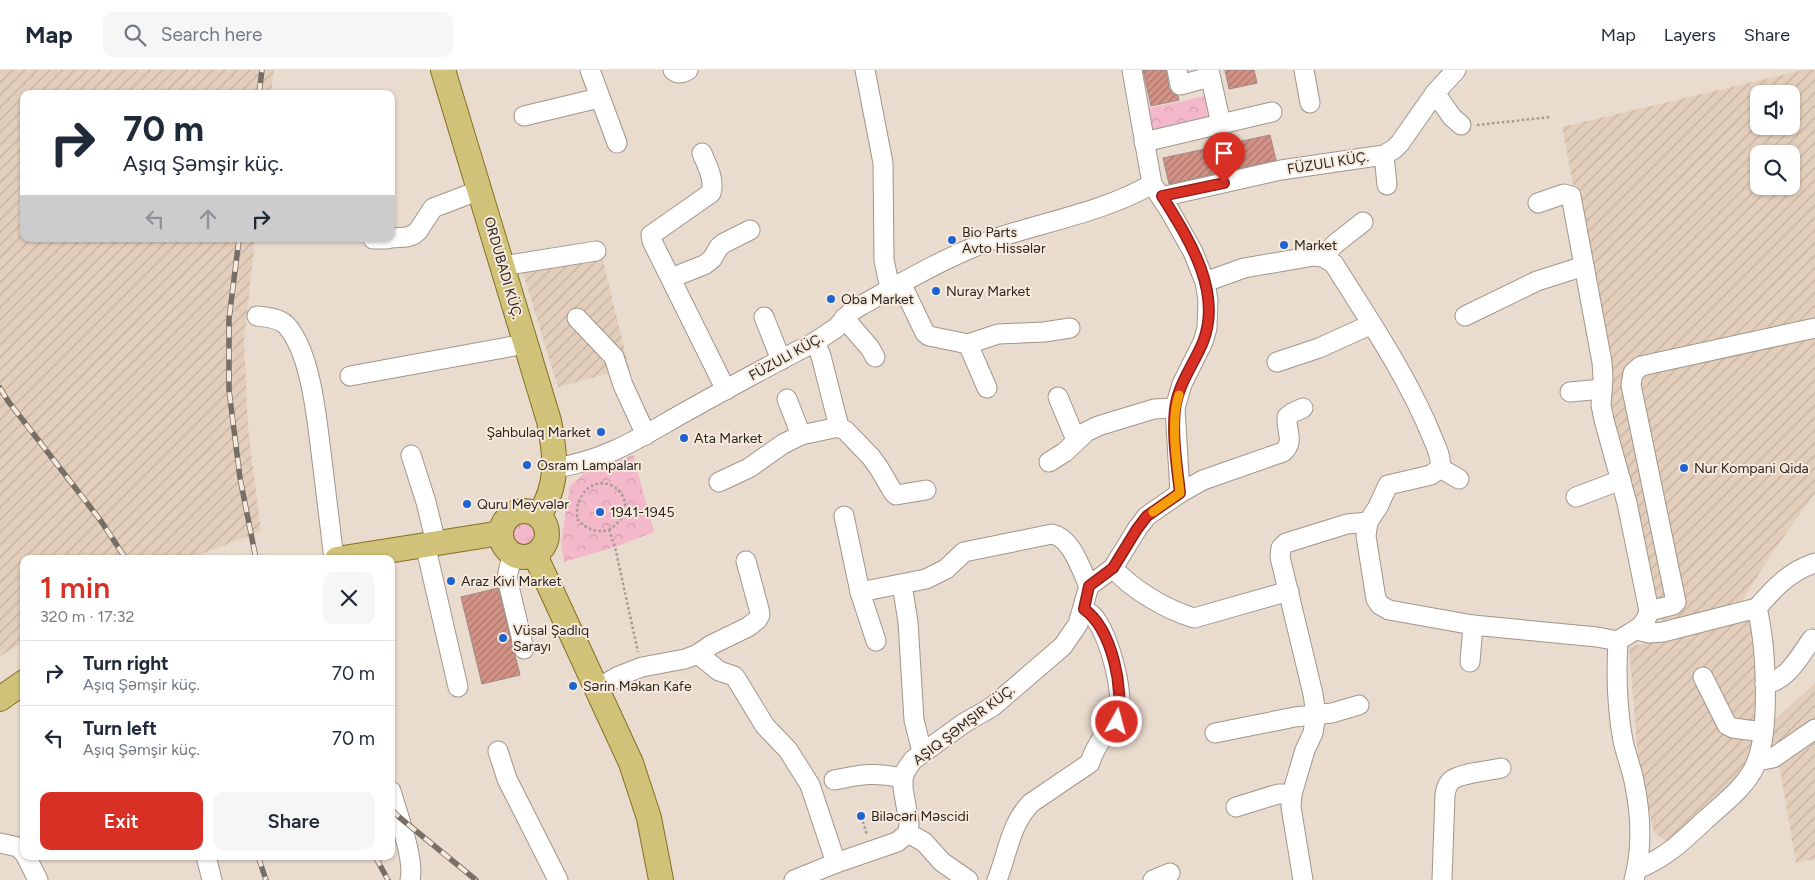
<!DOCTYPE html>
<meta charset="utf-8">
<style>
:root{--surface:#fff;--page:#f6f6f7;--text:#1f2937;--muted:#747a83;--line:#e0e1e3;--accent:#d93025}
body{margin:0;font-family:Figtree,sans-serif;background:var(--page);color:var(--text);height:100vh;display:flex;flex-direction:column;font-size:19px;white-space:nowrap}
*{box-sizing:border-box;margin:0}
p{font-size:16px;color:var(--muted)}
.icon{flex:none;width:28px;height:28px;fill:none;stroke:currentColor;stroke-width:2;stroke-linecap:round;stroke-linejoin:round}
.map{position:relative;flex:1;overflow:hidden}
.sheet{position:absolute;left:20px;top:485px;width:375px;height:305px;display:flex;flex-direction:column;background:var(--surface);border-radius:10px;box-shadow:0 1px 4px #0004}
.sheet>*{flex:none}
.guide{position:absolute;left:20px;top:20px;width:375px;height:152px;border-radius:10px;box-shadow:0 1px 4px #0004;background:#fff;color:var(--text);overflow:hidden}
.fabs{position:absolute;left:1750px;top:15px;display:grid;gap:10px}
.fabs a{display:grid;place-items:center;width:50px;height:50px;border-radius:10px;background:var(--surface);box-shadow:0 1px 4px #0004;font-size:25px}
.pin{position:absolute;display:grid;place-items:center;width:42px;height:42px;color:#fff;margin:-51px -21px;border-radius:50% 50% 50% 0;rotate:-45deg;box-shadow:0 0 5px #0007}
.pin .icon{rotate:45deg}
.me{position:absolute;width:55px;margin:-28px;rotate:7deg;stroke-linejoin:round;filter:drop-shadow(0 0 4px #0008)}
.turn{display:flex;align-items:center;gap:18px;height:105px;padding:0 20px;font-size:22px}
.turn .icon{width:65px;height:65px;stroke-width:2.5}
.turn b{display:block;font-size:35px;line-height:42px}
.lanes{display:flex;align-items:center;height:48px;padding:0 20px;background:#0003;justify-content:center;gap:25px;direction:ltr}
.lanes .off{opacity:.35}
.round{display:grid;place-items:center;flex:none;width:52px;height:52px;border-radius:10px;background:var(--page)}
.headline{display:flex;align-items:center;justify-content:space-between;height:85px;padding:0 20px}
h1{font-size:30px;font-weight:600;line-height:38px;color:var(--accent)}
.primary-button{display:flex;gap:10px;margin-top:auto;padding:10px 20px}
.primary-button a{flex:1;height:58px;border-radius:10px;background:var(--accent);color:#fff;font-size:20px;font-weight:600;line-height:58px;text-align:center}
.primary-button a+a{background:var(--page);color:var(--text)}
ul{padding:0;list-style:none}
li{display:flex;align-items:center;gap:15px;height:65px;padding:0 20px;border-top:1px solid var(--line)}
li div{flex:1}
li b{display:block;font-size:19px}
li em{font-style:normal}
header{display:flex;align-items:center;gap:30px;box-sizing:border-box;height:70px;padding:0 25px;background:var(--surface);border-bottom:1px solid var(--line)}
header strong{font-size:24px}
nav{display:flex;gap:28px;margin-inline-start:auto;font-size:18px}
.search{width:350px;height:45px;background:var(--page);display:flex;align-items:center;gap:12px;box-sizing:border-box;padding:0 18px;border-radius:10px;color:var(--muted);font-size:19px}
.map>svg:first-child{display:block}
</style>
<header>
<strong>Map</strong>
<div class="search"><svg class="icon" aria-label="search" viewBox="0 0 24 24"><circle cx="10" cy="10" r="6"/><path d="M15 15l6 6"/></svg>Search here</div>
<nav><a>Map</a><a>Layers</a><a>Share</a></nav>
</header>
<div class="map">
<svg width="1815" height="810" viewBox="0 0 1815 810">
<defs>
<pattern id="industrial-furrows" width="10" height="10" patternUnits="userSpaceOnUse" patternTransform="scale(1.25)"><rect width="10" height="10" fill="#e3cebc"/><path d="M-1 1l2-2M0 10L10 0M9 11l2-2" fill="none" stroke="#c3b1a1"/></pattern>
<pattern id="grass-tufts" width="24" height="20" patternUnits="userSpaceOnUse" patternTransform="scale(1.25)"><rect width="24" height="20" fill="#f3b9cb"/><path d="M3 7l-1-3M5 7V3M7 7l1-3M15 17l-1-3M17 17v-4M19 17l1-3" fill="none" stroke="#d09fae"/></pattern>
<pattern id="park-crowns" width="20" height="18" patternUnits="userSpaceOnUse" patternTransform="scale(1.25)"><rect width="20" height="18" fill="#f3b9cb"/><path d="M2 6a3 3 0 1 1 6 0M12 15a3 3 0 1 1 6 0" fill="none" stroke="#d09fae"/></pattern>
<pattern id="building-hatch" width="6" height="6" patternUnits="userSpaceOnUse" patternTransform="scale(1.25)"><rect width="6" height="6" fill="#d39286"/><path d="M-1 1l2-2M0 6l6-6M5 7l2-2" fill="none" stroke="#ab776d"/></pattern>
</defs>
<rect width="100%" height="100%" fill="#eadbcf"/>
<g fill="url(#industrial-furrows)" fill-rule="evenodd">
<polygon points="0,0 274,0 271,24 24,24 24,169 255,169 244,270 248,358 261,461 188,489 24,489 24,572 0,586"/>
<path d="M1803,0H1815V423L1770,486L1739,536L1664,556L1607,325L1608,295L1562,57ZM1759,24H1791V56H1759ZM1759,84H1791V116H1759Z"/>
<polygon points="602,186 629,298 558,317 522,200"/>
<polygon points="1754,549 1757,635 1752,684 1745,699 1670,773 1654,763 1638,686 1629,577"/>
<polygon points="1815,613 1815,789 1796,793 1780,699 1767,678 1773,652"/>
</g>
<circle fill="url(#grass-tufts)" cx="524" cy="464" r="11"/>
<g fill="url(#park-crowns)">
<polygon points="1205,26 1211,50 1153,64 1147,39"/>
<polygon points="633,385 654,462 615,477 564,492 561,473 570,416 583,404"/>
</g>
<g fill="url(#building-hatch)" stroke="#9d8a86">
<polygon points="1143,0 1166,0 1169,18 1172,23 1178,26 1179,30 1151,36"/>
<polygon points="1225,0 1254,0 1257,13 1229,19"/>
<polygon points="1270,65 1276,90 1169,114 1163,88"/>
<polygon points="498,518 520,605 482,614 461,527"/>
</g>
<g fill="none" stroke-linecap="round" stroke-linejoin="round">
<g stroke="#a29589" stroke-width="21">
<g id="minor">
<polyline points="590,0 617,73"/>
<path d="M673,0C678,5 683,3 688,0"/>
<polyline points="865,0 883,93 884,190 890,219"/>
<polyline points="1177,0 1180,15 1210,7"/>
<polyline points="1209,0 1221,54"/>
<polyline points="1304,0 1310,33"/>
<polyline points="1435,23 1452,47 1461,55"/>
<polyline points="524,46 599,28"/>
<polyline points="1144,72 1272,42"/>
<path d="M702,83C707,96 715,109 711,123L651,165L652,171L726,320"/>
<polyline points="1384,85 1387,115"/>
<polyline points="1161,127 1281,100 1384,85 1394,79 1400,73 1435,23 1456,0"/>
<path d="M1538,133L1564,124L1571,126L1602,292L1603,308L1601,335L1604,350L1627,433L1649,541C1645,559 1631,561 1618,571"/>
<polyline points="391,168 407,167 413,165 418,161 433,138 480,120"/>
<polyline points="373,169 387,169"/>
<polyline points="1323,187 1335,174 1363,152"/>
<polyline points="502,196 596,181"/>
<polyline points="671,208 704,195 712,189 719,177 724,173 750,160"/>
<path d="M1205,212L1244,198L1314,186L1323,187L1334,194C1369,250 1408,307 1433,369C1437,379 1442,388 1440,398L1431,405L1388,415L1378,437L1368,452L1366,466L1376,529L1380,535L1389,540L1473,555L1597,567L1618,571"/>
<polyline points="901,213 925,263 929,266 968,274 998,264 1044,262 1070,258"/>
<path d="M257,246C266,247 279,248 286,255C312,283 317,353 322,390C326,423 330,456 334,489"/>
<polyline points="1465,246 1537,211 1584,196"/>
<polyline points="764,247 781,290"/>
<polyline points="577,248 614,287 623,315 646,365"/>
<polyline points="844,248 870,278 875,287"/>
<polyline points="815,272 821,286 839,357"/>
<polyline points="968,274 987,318"/>
<polyline points="1277,292 1319,278 1372,254"/>
<polyline points="350,306 525,274"/>
<polyline points="1570,322 1602,319"/>
<polyline points="1058,327 1076,370"/>
<polyline points="787,329 801,365"/>
<polyline points="411,385 426,432 436,473"/>
<polyline points="1049,392 1065,382 1086,362 1098,356 1154,339 1175,338"/>
<path d="M555,398C608,390 642,366 687,341C730,317 772,294 815,272L836,258L852,241L860,236C905,211 951,184 1000,167C1049,151 1108,140 1152,114"/>
<polyline points="1440,398 1459,409"/>
<polyline points="719,412 749,398 783,374 801,365 839,357 846,361 871,387 879,398 893,422 896,425 926,420"/>
<path d="M1180,423L1203,410L1283,382C1295,371 1286,362 1287,347L1292,343L1303,338"/>
<polyline points="1576,427 1621,410"/>
<polyline points="844,446 860,522 876,571"/>
<polyline points="425,474 458,617"/>
<polyline points="512,484 507,508 524,579"/>
<path d="M1113,498C1133,520 1165,539 1194,548L1289,521"/>
<polyline points="902,514 908,552 914,650 922,682"/>
<path d="M860,522L926,509L946,499L964,482L1052,464C1072,468 1081,500 1089,516"/>
<polyline points="1649,541 1673,535 1676,532 1631,315 1633,303 1641,296 1815,258"/>
<polyline points="1637,560 1649,563 1663,562 1757,538"/>
<path d="M1618,571C1616,604 1617,638 1623,671C1626,684 1631,697 1634,711C1641,744 1643,777 1634,810"/>
<polyline points="698,584 719,601 734,606 737,610 765,656 788,680 810,715 836,793"/>
<polyline points="1470,592 1473,555"/>
<polyline points="1703,607 1727,655 1733,658 1763,662"/>
<path d="M1765,614C1788,610 1799,587 1812,569"/>
<polyline points="596,619 619,606 642,597 685,589 698,584 711,575 748,557 757,550 760,545 759,539 746,491"/>
<polyline points="1215,663 1295,647 1332,643 1359,635"/>
<polyline points="498,681 507,709 558,810"/>
<polyline points="1757,691 1773,688 1815,659"/>
<path d="M834,710C863,704 874,702 903,708"/>
<path d="M391,721C397,743 415,788 410,810"/>
<polyline points="1236,737 1278,724 1292,724"/>
<polyline points="908,763 924,772 942,792 968,810"/>
<polyline points="0,773 18,777 24,783"/>
<polyline points="26,786 38,810"/>
<polyline points="206,786 212,810"/>
<path d="M1637,799C1664,789 1683,771 1704,751C1721,735 1745,718 1755,696C1771,662 1766,575 1757,538C1774,518 1790,501 1815,493"/>
<polyline points="794,810 836,793 897,772 908,763 909,753 903,718 903,708 906,700 913,690 964,653 992,637 1063,576 1078,554 1089,516 1113,498 1137,459 1147,446 1180,423 1175,338 1182,314 1203,272 1207,258 1208,230 1205,212 1193,182 1170,141 1152,114 1132,0"/>
<path d="M997,810C1008,783 1010,754 1031,733L1090,693C1093,683 1098,674 1104,666C1108,661 1114,657 1117,651C1127,629 1109,563 1093,546C1090,543 1086,541 1083,539"/>
<polyline points="1153,810 1170,803"/>
<polyline points="1303,810 1291,737 1292,724 1305,680 1313,663 1316,645 1313,624 1280,487 1281,478 1286,473 1347,454 1368,452"/>
<path d="M1442,810L1445,725C1446,719 1447,714 1452,710C1461,703 1488,701 1501,698"/>
</g>
</g>
<g stroke="#837122" stroke-width="26">
<g id="major">
<path d="M443,0L549,351C556,387 559,413 539,446"/>
<circle cx="524" cy="464" r="23"/>
<polyline points="535,485 631,693 649,748 661,810"/>
<polyline points="337,489 501,463"/>
<polyline points="0,629 24,612"/>
</g>
</g>
<g stroke="#a59a90" stroke-width="2.5" stroke-dasharray="2.5 2.5" stroke-linecap="butt">
<polyline points="1477,55 1550,47"/>
<path d="M609,460C614,456 620,452 623,446C633,424 606,402 586,420C583,424 579,429 578,434C577,438 577,445 577,449C587,459 595,463 609,460L615,477L638,582"/>
<polyline points="860,742 867,765"/>
</g>
<use href="#minor" stroke="#fff" stroke-width="19"/>
<use href="#major" stroke="#d1c27a" stroke-width="24"/>
<g stroke="#776e66" stroke-width="5.5">
<g id="rail">
<polyline points="259,24 262,0"/>
<polyline points="239,169 229,249 229,320 240,408 256,489"/>
<polyline points="0,318 8,331 101,451 126,489"/>
<polyline points="391,739 399,747 476,810"/>
<polyline points="258,786 266,810"/>
<polyline points="375,786 388,810"/>
</g>
</g>
<use href="#rail" stroke="#f7e9dc" stroke-width="4" stroke-dasharray="11" stroke-linecap="butt"/>
</g>
<g fill="none" stroke-linecap="round" stroke-linejoin="round">
<g stroke="#8d1f18" stroke-width="12">
<path id="route" d="M1117,652C1125,620 1112,559 1084,539L1089,516L1113,498L1137,459L1147,446L1180,423C1177,397 1172,365 1175,339C1178,314 1194,294 1203,272C1223,221 1188,168 1162,126L1224,113"/>
</g>
<use href="#route" stroke="#d93025" stroke-width="9"/>
<path stroke="#f59e0b" stroke-width="9" d="M1153,442L1180,423C1177,395 1170,351 1179,325"/>
</g>
<g fill="#1e64d0" stroke="#f7e9dc" stroke-width="2">
<circle cx="952" cy="170" r="5"/>
<circle cx="1284" cy="175" r="5"/>
<circle cx="936" cy="221" r="5"/>
<circle cx="831" cy="229" r="5"/>
<circle cx="601" cy="362" r="5"/>
<circle cx="684" cy="368" r="5"/>
<circle cx="527" cy="395" r="5"/>
<circle cx="1684" cy="398" r="5"/>
<circle cx="467" cy="434" r="5"/>
<circle cx="600" cy="442" r="5"/>
<circle cx="451" cy="511" r="5"/>
<circle cx="503" cy="568" r="5"/>
<circle cx="573" cy="616" r="5"/>
<circle cx="861" cy="746" r="5"/>
</g>
<g text-anchor="middle" dominant-baseline="central" stroke-width="4" stroke-linejoin="round" paint-order="stroke">
<g font-size="14" fill="#2b2621" stroke="#f7e9dc">
<text transform="translate(1328 93) rotate(-9)">FÜZULI KÜÇ.</text>
<text transform="translate(503 198) rotate(74)">ORDUBADI KÜÇ.</text>
<text transform="translate(786 287) rotate(-29)">FÜZULI KÜÇ.</text>
<text transform="translate(964 655) rotate(-37)">AŞIQ ŞƏMŞIR KÜÇ.</text>
</g>
<g font-size="14" fill="#2b2621" stroke="#f7e9dc" text-anchor="start">
<text x="962" y="162">Bio Parts<tspan x="962" dy="16">Avto Hissələr</tspan></text>
<text x="1294" y="175">Market</text>
<text x="946" y="221">Nuray Market</text>
<text x="841" y="229">Oba Market</text>
<text x="591" y="362" text-anchor="end">Şahbulaq Market</text>
<text x="694" y="368">Ata Market</text>
<text x="537" y="395">Osram Lampaları</text>
<text x="1694" y="398">Nur Kompani Qida</text>
<text x="477" y="434">Quru Meyvələr</text>
<text x="610" y="442">1941-1945</text>
<text x="461" y="511">Araz Kivi Market</text>
<text x="513" y="560">Vüsal Şadlıq<tspan x="513" dy="16">Sarayı</tspan></text>
<text x="583" y="616">Sərin Məkan Kafe</text>
<text x="871" y="746">Biləcəri Məscidi</text>
</g>
</g>
</svg>
<div class="fabs">
<a><svg class="icon" aria-label="sound" viewBox="0 0 24 24"><path d="M4 9h4l5-4v14l-5-4H4zM17 9q2 3 0 6"/></svg></a>
<a><svg class="icon" aria-label="search" viewBox="0 0 24 24"><circle cx="10" cy="10" r="6"/><path d="M15 15l6 6"/></svg></a>
</div>
<div class="pin" style="left:1224px;top:113px;background:#d93025"><svg class="icon" aria-label="arrive" viewBox="0 0 24 24"><path d="M6 21V4h12l-3 4 3 4H6"/></svg></div>
<svg class="me" style="left:1117px;top:652px" viewBox="-20 -20 40 40"><circle r="17" fill="#d93025" stroke="#fff" stroke-width="3"/><path d="M0-11L8 9 0 5-8 9z" fill="#fff"/></svg>
<div class="guide">
<div class="turn"><svg class="icon" aria-label="right" viewBox="0 0 24 24"><path d="M7 20v-9h11M14 6l5 5-5 5"/></svg><div><b>70 m</b>Aşıq Şəmşir küç.</div></div>
<div class="lanes"><svg class="icon off" aria-label="left" viewBox="0 0 24 24"><path d="M17 20v-9H6M10 6l-5 5 5 5"/></svg><svg class="icon off" aria-label="ahead" viewBox="0 0 24 24"><path d="M12 20V5M6 11l6-6 6 6"/></svg><svg class="icon" aria-label="right" viewBox="0 0 24 24"><path d="M7 20v-9h11M14 6l5 5-5 5"/></svg></div>
</div>
<section class="sheet">
<div class="headline"><div><h1>1 min</h1><p>320 m · 17:32</p></div><a class="round"><svg class="icon" aria-label="close" viewBox="0 0 24 24"><path d="M6 6l12 12M18 6L6 18"/></svg></a></div>
<ul>
<li><svg class="icon" aria-label="right" viewBox="0 0 24 24"><path d="M7 20v-9h11M14 6l5 5-5 5"/></svg><div><b>Turn right</b><p>Aşıq Şəmşir küç.</p></div><em>70 m</em></li>
<li><svg class="icon" aria-label="left" viewBox="0 0 24 24"><path d="M17 20v-9H6M10 6l-5 5 5 5"/></svg><div><b>Turn left</b><p>Aşıq Şəmşir küç.</p></div><em>70 m</em></li>
</ul>
<div class="primary-button"><a>Exit</a><a>Share</a></div>
</section>
</div>
